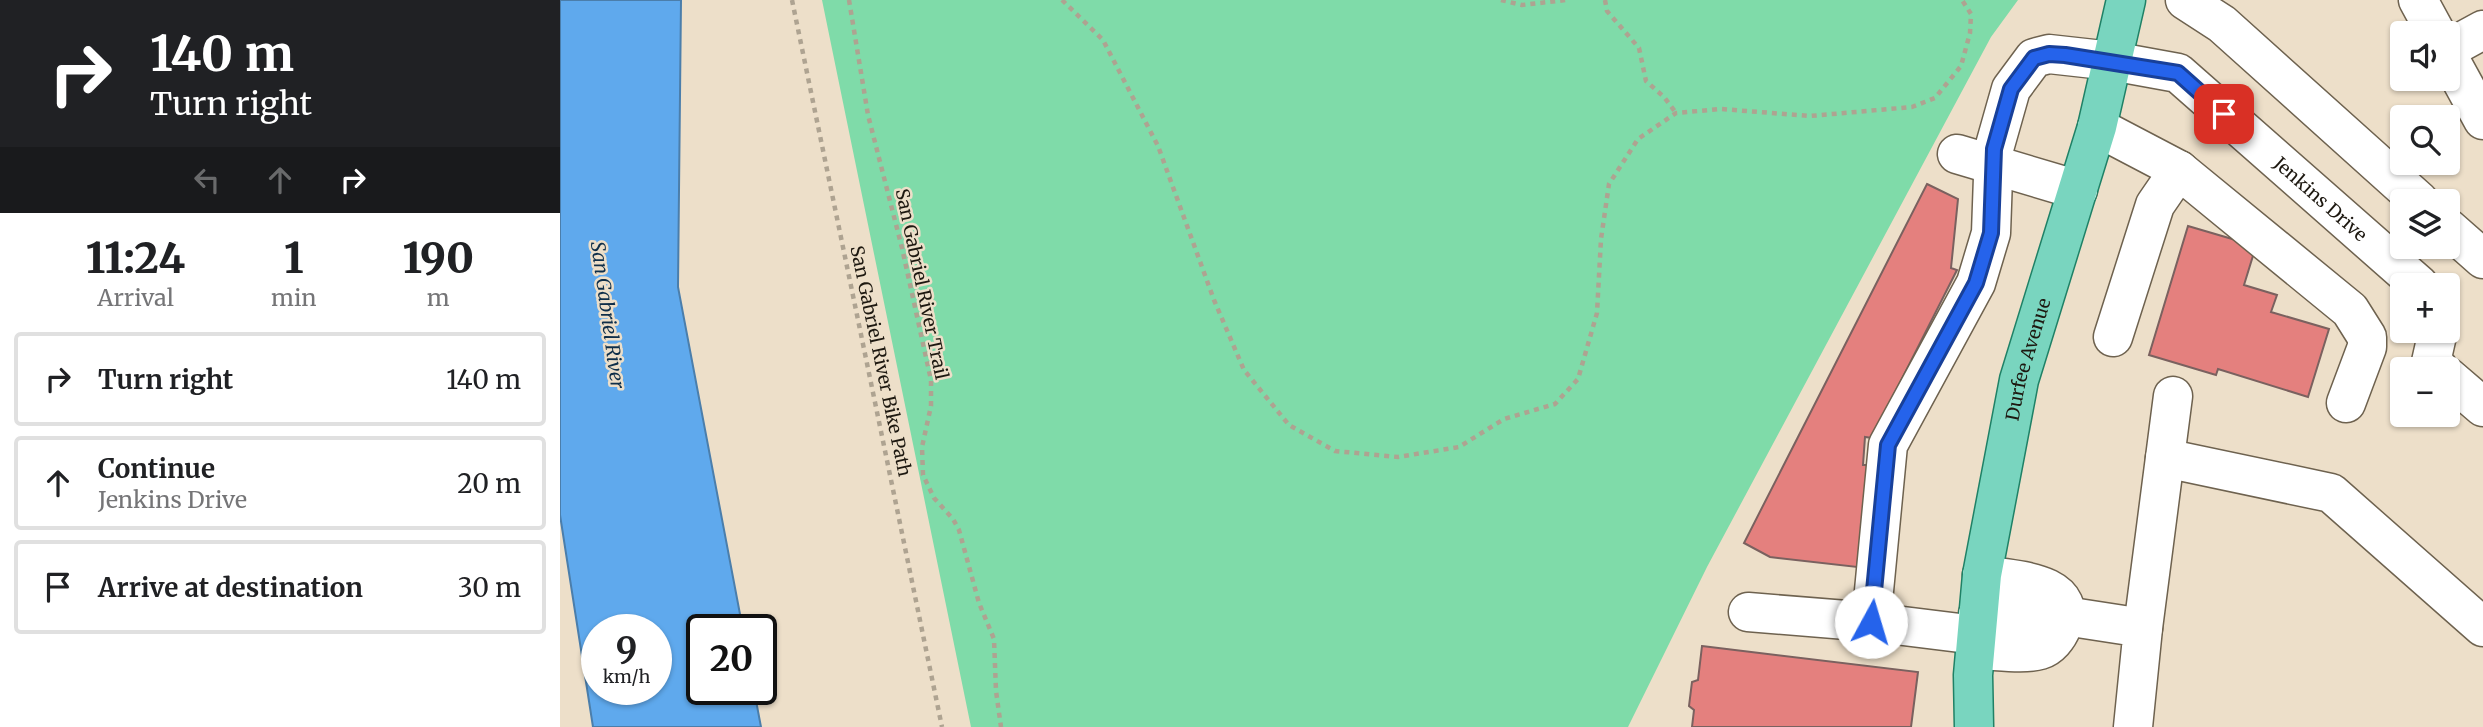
<!DOCTYPE html>
<meta charset="utf-8">
<style>
:root{--surface:#fff;--page:#f6f6f6;--text:#202124;--muted:#757577;--line:#e0e0e0}
body{margin:0;font-family:Merriweather,serif;background:var(--page);color:var(--text);height:100vh;display:flex;flex-direction:column;font-size:26px;white-space:nowrap}
*{box-sizing:border-box;margin:0}
p{font-size:23px;color:var(--muted)}
.icon{flex:none;width:38px;height:38px;fill:none;stroke:currentColor;stroke-width:2;stroke-linecap:round;stroke-linejoin:round}
.map{position:relative;flex:1;overflow:hidden}
.drawer{display:flex;flex-direction:column;background:var(--surface);width:560px}
.drawer>*{flex:none}
.banner{background:#202124;color:#fff;overflow:hidden}
.fabs{position:absolute;left:1830px;top:21px;display:grid;gap:14px}
.fabs a{display:grid;place-items:center;width:70px;height:70px;border-radius:7px;background:var(--surface);box-shadow:0 2px 5px #0004;font-size:35px}
.speed{position:absolute;left:21px;top:614px;display:flex;gap:14px;font-size:35px;font-weight:700;text-align:center}
.speed>*{display:grid;place-content:center;width:91px;height:91px;border-radius:50%;background:var(--surface);box-shadow:0 2px 5px #0004;line-height:1}
.speed small{font-size:18px;font-weight:400}
.speed .limit{border:4px solid #111;border-radius:10px;background:#fff;color:#111}
.pin{position:absolute;display:grid;place-items:center;width:60px;height:60px;color:#fff;margin:-30px;border-radius:14px;box-shadow:0 4px 10px #0006}
.me{position:absolute;width:77px;margin:-38px;rotate:6deg;stroke-linejoin:round;filter:drop-shadow(0 0 5px #0008)}
.turn{display:flex;align-items:center;gap:24px;height:147px;padding:0 35px;font-size:32px}
.turn .icon{width:91px;height:91px;stroke-width:2.5}
.turn b{display:block;font-size:49px;line-height:60px}
.lanes{display:flex;align-items:center;height:66px;padding:0 35px;background:#0003;justify-content:center;gap:35px;direction:ltr}
.lanes .off{opacity:.35}
.eta{display:flex;justify-content:space-evenly;align-items:center;height:119px;text-align:center}
.eta b{font-size:42px;font-weight:800;line-height:49px}
ul{padding:0;list-style:none}
li{display:flex;align-items:center;gap:21px;height:94px;margin:0 14px 10px;padding:0 21px;border:4px solid var(--line);border-radius:7px}
li div{flex:1}
li b{display:block;font-size:26px}
li em{font-style:normal}
main{display:flex;flex:1;min-height:0}
.map>svg:first-child{display:block}
</style>
<main>
<section class="drawer">
<div class="banner">
<div class="turn"><svg class="icon" aria-label="right" viewBox="0 0 24 24"><path d="M7 20v-9h11M14 6l5 5-5 5"/></svg><div><b>140 m</b>Turn right</div></div>
<div class="lanes"><svg class="icon off" aria-label="left" viewBox="0 0 24 24"><path d="M17 20v-9H6M10 6l-5 5 5 5"/></svg><svg class="icon off" aria-label="ahead" viewBox="0 0 24 24"><path d="M12 20V5M6 11l6-6 6 6"/></svg><svg class="icon" aria-label="right" viewBox="0 0 24 24"><path d="M7 20v-9h11M14 6l5 5-5 5"/></svg></div>
</div>
<div class="eta">
<div><b>11:24</b><p>Arrival</p></div>
<div><b>1</b><p>min</p></div>
<div><b>190</b><p>m</p></div>
</div>
<ul>
<li><svg class="icon" aria-label="right" viewBox="0 0 24 24"><path d="M7 20v-9h11M14 6l5 5-5 5"/></svg><div><b>Turn right</b></div><em>140 m</em></li>
<li><svg class="icon" aria-label="ahead" viewBox="0 0 24 24"><path d="M12 20V5M6 11l6-6 6 6"/></svg><div><b>Continue</b><p>Jenkins Drive</p></div><em>20 m</em></li>
<li><svg class="icon" aria-label="arrive" viewBox="0 0 24 24"><path d="M6 21V4h12l-3 4 3 4H6"/></svg><div><b>Arrive at destination</b></div><em>30 m</em></li>
</ul>
</section>
<div class="map">
<svg width="1923" height="727" viewBox="0 0 1923 727">
<rect width="100%" height="100%" fill="#eddfc9"/>
<polygon fill="#7fdba9" points="262,0 1458,0 1431,37 1147,567 1068,727 411,727"/>
<path fill="#5fa9ed" stroke="#4b7eab" stroke-width="2" fill-rule="evenodd" d="M0,0H121L118,287L183,630H142V690H194L201,727H33L0,515ZM37,630H96V690H37Z"/>
<g fill="#e4807e" stroke="#7a615f" stroke-width="2">
<polygon points="1367,184 1398,199 1391,268 1397,270 1312,438 1305,437 1303,465 1309,465 1297,567 1210,557 1184,543"/>
<polygon points="1628,226 1696,246 1684,285 1717,295 1711,312 1769,329 1748,397 1658,369 1656,375 1589,355"/>
<polygon points="1142,646 1358,672 1351,727 1132,727 1134,710 1129,706 1132,682 1138,680"/>
</g>
<g fill="none" stroke-linecap="round" stroke-linejoin="round">
<g stroke="#6e624f" stroke-width="41">
<g id="minor">
<polyline points="1625,0 1662,24 1859,201"/>
<polyline points="1858,0 1876,33"/>
<polyline points="1888,49 1923,30"/>
<polyline points="1888,56 1923,120"/>
<polyline points="1537,127 1619,170 1790,310 1807,337 1807,347 1786,403"/>
<polyline points="1397,154 1518,190"/>
<polyline points="1888,228 1923,259"/>
<polyline points="1878,331 1871,362 1879,369"/>
<polyline points="1553,337 1595,205 1619,170"/>
<polyline points="1888,377 1923,407"/>
<polyline points="1605,458 1771,493 1923,627"/>
<path id="s1" d="M1188,612L1311,622L1328,445L1416,283L1431,233L1434,149L1451,89L1474,58L1489,54L1552,61L1618,73L1859,285"/>
<polyline points="1418,614 1505,616 1583,628 1573,727"/>
<polyline points="1311,622 1416,635"/>
<polyline points="1583,628 1613,396"/>
<path d="M1415,650C1433,650 1464,655 1480,650C1490,647 1498,637 1502,627C1521,580 1450,580 1422,575"/>
</g>
</g>
<g stroke="#1f8166" stroke-width="41">
<g id="major">
<path id="s2" d="M1414,727L1413,675L1422,575L1459,380L1537,127L1566,0"/>
</g>
</g>
<g stroke="#aea391" stroke-width="4.5" stroke-dasharray="5 5" stroke-linecap="butt">
<polyline points="232,0 382,727"/>
<polyline points="289,0 308,115 342,248 371,380 371,406 362,447 363,475 374,498 393,519 399,530 419,603 434,639 436,691 441,727"/>
<polyline points="502,0 543,40 598,146 654,300 684,370 729,425 775,451 838,457 899,447 944,419 995,404 1018,379 1037,313 1041,239 1049,184 1078,139 1116,113 1161,109 1250,116 1352,107 1375,98 1401,66 1410,33 1411,14 1402,0"/>
<polyline points="941,0 962,5 1006,0"/>
<polyline points="1045,0 1047,11 1079,48 1086,81 1104,97 1116,113"/>
</g>
<use href="#minor" stroke="#fff" stroke-width="38"/>
<use href="#major" stroke="#79d5bf" stroke-width="38"/>
</g>
<g fill="none" stroke-linecap="round" stroke-linejoin="round">
<g stroke="#184099" stroke-width="18">
<polyline id="route" points="1311,622 1328,445 1416,283 1431,233 1434,149 1451,89 1474,58 1489,54 1505,55 1618,73 1664,114"/>
</g>
<use href="#route" stroke="#2563eb" stroke-width="12"/>
</g>
<g text-anchor="middle" dominant-baseline="central" stroke-width="5" stroke-linejoin="round" paint-order="stroke">
<g font-size="18" fill="#1d1810" stroke="#eddfc9">
<text stroke="none"><textPath href="#s1" startOffset="1059">Jenkins Drive</textPath></text>
<text transform="translate(362 284) rotate(78)">San Gabriel River Trail</text>
<text stroke="none"><textPath href="#s2" startOffset="373">Durfee Avenue</textPath></text>
<text transform="translate(321 361) rotate(78)">San Gabriel River Bike Path</text>
</g>
<g font-size="19" font-style="italic" fill="#0e2e49" stroke="#eddfc9">
<text transform="translate(48 315) rotate(82)">San Gabriel River</text>
</g>
</g>
</svg>
<div class="fabs">
<a><svg class="icon" aria-label="sound" viewBox="0 0 24 24"><path d="M4 9h4l5-4v14l-5-4H4zM17 9q2 3 0 6"/></svg></a>
<a><svg class="icon" aria-label="search" viewBox="0 0 24 24"><circle cx="10" cy="10" r="6"/><path d="M15 15l6 6"/></svg></a>
<a><svg class="icon" aria-label="layers" viewBox="0 0 24 24"><path d="M12 4l9 5-9 5-9-5zM3 14l9 5 9-5"/></svg></a>
<a>+</a>
<a>−</a>
</div>
<div class="speed"><div>9<small>km/h</small></div><div class="limit">20</div></div>
<div class="pin" style="left:1664px;top:114px;background:#d93025"><svg class="icon" aria-label="arrive" viewBox="0 0 24 24"><path d="M6 21V4h12l-3 4 3 4H6"/></svg></div>
<svg class="me" style="left:1311px;top:622px" viewBox="-20 -20 40 40"><circle r="19" fill="#fff"/><path d="M0-13L10 11 0 6-10 11z" fill="#2563eb"/></svg>
</div>
</main>
